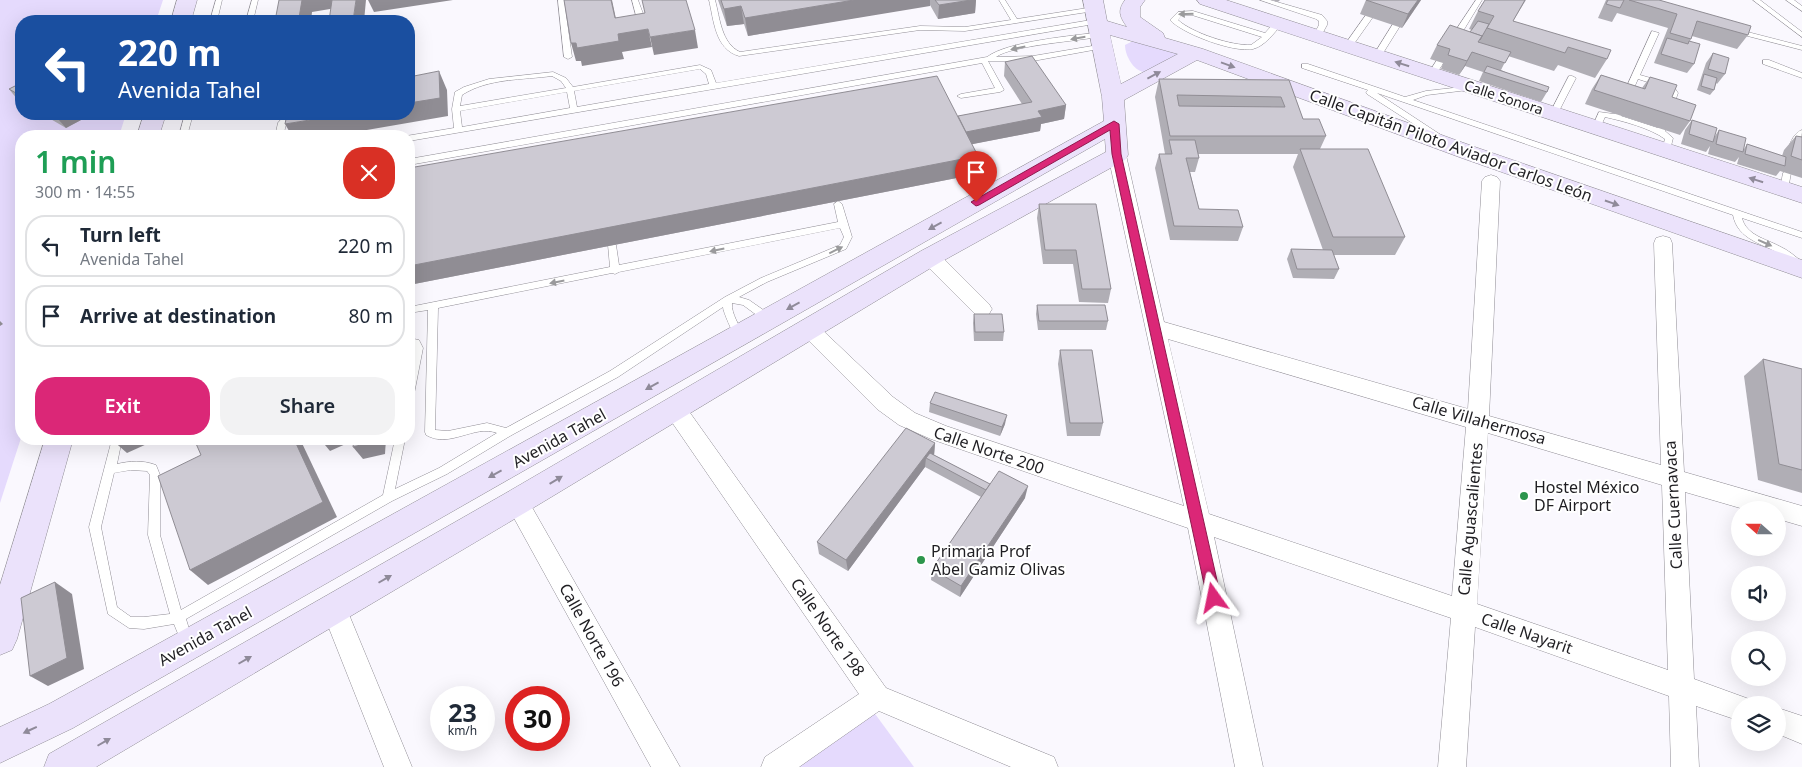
<!DOCTYPE html>
<meta charset="utf-8">
<style>
:root{--surface:#fff;--page:#f2f2f3;--text:#1f2937;--muted:#747a83;--line:#e0e1e3;--accent:#db2777}
body{margin:0;font-family:"Noto Sans",sans-serif;background:var(--page);color:var(--text);height:100vh;display:flex;flex-direction:column;font-size:19px;white-space:nowrap}
*{box-sizing:border-box;margin:0}
p{font-size:16px;color:var(--muted)}
.icon{flex:none;width:28px;height:28px;fill:none;stroke:currentColor;stroke-width:2;stroke-linecap:round;stroke-linejoin:round}
.map{position:relative;flex:1;overflow:hidden}
.panel{position:absolute;left:15px;top:130px;width:400px;height:315px;display:flex;flex-direction:column;background:var(--surface);border-radius:20px;box-shadow:0 5px 20px #0002}
.panel>*{flex:none}
.top-card{position:absolute;left:15px;top:15px;width:400px;height:105px;border-radius:20px;box-shadow:0 5px 20px #0002;background:#1a4fa0;color:#fff;overflow:hidden}
.needle{width:32px;rotate:291deg}
.tools{position:absolute;left:1731px;top:501px;display:grid;gap:10px}
.tools a{display:grid;place-items:center;width:55px;height:55px;border-radius:50%;background:var(--surface);box-shadow:0 5px 20px #0002;font-size:25px}
.speed{position:absolute;left:430px;top:686px;display:flex;gap:10px;font-size:25px;font-weight:700;text-align:center}
.speed>*{display:grid;place-content:center;width:65px;height:65px;border-radius:50%;background:var(--surface);box-shadow:0 5px 20px #0002;line-height:1}
.speed small{font-size:12px;font-weight:400}
.speed .limit{border:8px solid #d22;background:#fff;color:#111}
.pin{position:absolute;display:grid;place-items:center;width:42px;height:42px;color:#fff;margin:-51px -21px;border-radius:50% 50% 50% 0;rotate:-45deg;box-shadow:0 0 5px #0007}
.pin .icon{rotate:45deg}
.me{position:absolute;width:55px;margin:-28px;rotate:348deg;stroke-linejoin:round;filter:drop-shadow(0 0 4px #0008)}
.turn{display:flex;align-items:center;gap:18px;height:105px;padding:0 20px;font-size:22px}
.turn .icon{width:65px;height:65px;stroke-width:2.5}
.turn b{display:block;font-size:35px;line-height:42px}
.round{display:grid;place-items:center;flex:none;width:52px;height:52px;border-radius:20px;background:var(--page)}
.headline{display:flex;align-items:center;justify-content:space-between;height:85px;padding:0 20px}
h1{font-size:30px;font-weight:600;line-height:38px;color:#1e9e55}
.primary-button{display:flex;gap:10px;margin-top:auto;padding:10px 20px}
.primary-button a{flex:1;height:58px;border-radius:20px;background:var(--accent);color:#fff;font-size:20px;font-weight:600;line-height:58px;text-align:center}
.primary-button a+a{background:var(--page);color:var(--text)}
ul{padding:0;list-style:none}
li{display:flex;align-items:center;gap:15px;height:62px;margin:0 10px 8px;padding:0 10px;border:2px solid var(--line);border-radius:20px}
li div{flex:1}
li b{display:block;font-size:19px}
li em{font-style:normal}
.map>svg:first-child{display:block}
</style>
<div class="map">
<svg width="1802" height="767" viewBox="0 0 1802 767">
<rect width="100%" height="100%" fill="#faf8fe"/>
<g fill="#e5dafd">
<polygon points="0,0 163,0 156,21 21,21 21,114 126,114 119,136 21,136 21,438 0,503"/>
<path d="M1135,40L1181,53L1144,72C1134,71 1125,56 1125,45Z"/>
<polygon points="870,707 914,767 781,767"/>
</g>
<g fill="none" stroke-linecap="round" stroke-linejoin="round">
<g stroke="#908d95" stroke-width="1">
<g id="lane">
<polygon points="216,0 222,0 217,21 210,21"/>
<polygon points="252,0 258,0 253,21 246,21"/>
<polygon points="558,0 564,0 572,57 568,59 564,57"/>
<polygon points="632,0 638,0 645,19 644,21 637,19"/>
<path d="M709,0H715C720,18 721,43 740,52L920,26L965,27L1011,20L999,0H1005L1017,19L1094,7L1098,9L1094,11L965,31L920,30L739,56C715,49 714,21 709,0Z"/>
<polygon points="1260,0 1270,0 1322,15 1327,21 1327,25 1320,38 1314,38 1313,36 1319,25 1319,21 1316,19"/>
<polygon points="1476,0 1482,0 1457,41 1451,41 1450,39"/>
<polygon points="1753,0 1760,0 1802,32 1802,37"/>
<polygon points="1786,0 1794,0 1802,6 1802,11"/>
<path d="M1193,11L1265,33L1275,22L1282,24C1274,33 1265,46 1253,49C1234,53 1183,34 1170,20L1178,12ZM1182,15H1192L1262,37L1251,45C1232,46 1192,33 1178,20Z"/>
<polygon points="1366,15 1373,17 1351,48 1345,48 1344,46"/>
<path d="M1097,19H1100V23L409,141V136H406L454,128L452,109L455,92L464,87L489,79L553,72L566,78L573,87L700,65L711,70L716,83ZM700,69L706,74L709,84L577,107L574,91ZM552,76L561,81L566,88L460,106L462,95C488,78 523,80 552,76ZM567,92L570,108L462,127L460,111Z"/>
<polygon points="1393,24 1400,26 1380,58 1374,58 1373,56"/>
<polygon points="1732,28 1802,46 1802,50 1732,32"/>
<polygon points="1652,31 1659,33 1640,75 1672,84 1678,93 1672,110 1668,112 1664,110 1670,93 1666,88 1638,79 1630,97 1627,97 1623,95"/>
<path d="M1101,32H1104V36C1080,41 1012,45 996,57L1033,56L1104,44L1108,46L1104,48L1033,61H988L1004,90L1000,92L961,98L957,96L961,94L995,88L982,63L409,165V159L987,57C1008,41 1073,36 1101,32Z"/>
<polygon points="1437,60 1443,60 1444,62 1435,76 1429,76 1428,74"/>
<polygon points="1763,60 1769,60 1802,73 1802,78 1763,64"/>
<path d="M1302,64H1308L1405,97L1426,91L1471,86V90H1468L1427,95L1413,100L1802,232V238L1742,218C1746,235 1766,239 1779,246C1788,250 1795,256 1802,262V270C1795,268 1789,261 1783,256C1764,243 1738,241 1733,215L1377,93L1444,137L1440,140L1437,139L1367,94L1366,92L1368,90L1302,68Z"/>
<polygon points="1569,76 1572,76 1576,78 1558,113 1554,115 1551,115 1550,113"/>
<path d="M1599,112L1614,114L1618,112L1622,114L1621,116L1658,128L1665,127V131L1673,138L1670,150L1666,153L1663,152L1662,150L1665,139C1650,128 1623,121 1605,117L1599,130H1593L1592,128Z"/>
<polygon points="185,114 193,114 187,136 179,136"/>
<polygon points="286,114 295,114 287,121 283,136 275,136 278,123"/>
<path d="M1802,130C1802,138 1799,144 1795,151H1789L1788,149C1791,141 1794,133 1802,130Z"/>
<polygon points="1787,170 1791,173 1788,189 1784,192 1780,189 1783,173"/>
<path d="M838,201L842,204L852,237L846,249L767,282L739,297L749,300L772,316L774,319L772,322H766L743,305L732,303C731,314 740,326 744,336L742,339H736C733,333 723,312 723,307L618,377L510,436L447,474L392,501L186,619L193,642L191,646L187,648L183,646L174,624L144,629L129,628L108,614L89,527L112,439H122L117,464C130,461 142,460 156,465L160,475V535L181,610L383,495L395,439H405L395,489L439,468L497,433C474,424 450,449 426,435L425,432L428,310L409,313V307L610,267L608,245L612,242L616,245L619,265L838,222L834,204ZM840,228L844,237L840,245L761,278L725,297L610,371L506,428L487,423L448,431L435,430L438,308L612,273L615,274L619,272ZM131,470L147,471L150,475L148,535L170,614L144,617H131L117,607L101,527L114,473Z"/>
<polygon points="409,338 419,340 423,348 414,394 413,397 409,398 409,370 413,348 412,346 409,346"/>
</g>
</g>
<g stroke="#908d95" stroke-width="1">
<g id="street">
<path d="M1117,149L1123,151L1126,155L1164,322L1468,409L1482,181L1485,177L1491,175L1497,177L1500,181L1489,416L1661,465L1654,243L1656,238L1663,236L1670,238L1672,243L1684,472L1802,506V526L1778,519V510H1747L1685,492L1694,679L1749,699L1752,705H1740V721L1696,706L1699,767H1671L1669,696L1475,627L1466,767H1438L1451,618L1214,537L1263,767H1235L1188,528L931,439L899,425L877,409L802,334L799,329L802,324L809,321L816,324L893,397L915,413L946,426L1184,506L1108,155L1111,151ZM1168,339L1466,427L1452,596L1209,514ZM1488,433L1662,485L1668,670L1477,604Z"/>
<polygon points="930,250 937,252 989,304 992,309 989,314 982,316 975,314 923,262 920,257 923,252"/>
<polygon points="675,400 683,403 886,688 1054,757 1058,767 1011,767 879,711 799,767 761,767 765,757 859,694 667,415 664,409 667,403"/>
<polygon points="517,492 525,495 680,767 651,767 509,509 505,502 509,495"/>
<polygon points="334,596 343,600 412,767 384,767 321,608 325,600"/>
<polygon points="1778,708 1802,716 1802,744 1778,734"/>
</g>
</g>
<g stroke="#908d95" stroke-width="1">
<g id="secondary">
<polygon points="177,0 197,0 191,21 171,21"/>
<path d="M1083,0H1103L1107,21L1127,27C1120,17 1117,11 1125,0H1145L1140,7V17L1163,33L1165,38L1203,49L1475,147L1802,260V278L1459,157L1197,60L1124,100L1128,155L1125,160L939,263L528,511L96,767H44L49,754L506,493L921,251L1106,152L1105,139L73,728L0,763V727L49,704L176,634L1104,121L1102,97ZM1110,35L1178,54L1121,84Z"/>
<polygon points="1197,0 1226,0 1802,187 1802,203 1200,4"/>
<polygon points="144,114 166,114 159,136 137,136"/>
<polygon points="45,439 73,439 17,639 12,650 0,655 0,585"/>
</g>
</g>
<use href="#lane" fill="#fff" fill-rule="evenodd"/>
<use href="#street" fill="#fff" fill-rule="evenodd"/>
<use href="#secondary" fill="#ebe2fb" fill-rule="evenodd"/>
</g>
<g fill="#b0aeb5">
<polygon points="718,0 976,0 975,13 938,19 930,5 748,36 744,24 727,26"/>
<polygon points="1272,0 1280,0 1278,2"/>
<polygon points="1366,0 1421,0 1402,28 1360,14"/>
<polygon points="1526,0 1513,21 1607,59 1595,78 1558,65 1554,71 1508,56 1501,70 1547,92 1541,102 1479,81 1483,72 1465,66 1459,75 1441,69 1443,63 1430,59 1437,45 1470,32 1472,30 1469,29 1478,11"/>
<polygon points="1606,0 1659,0 1748,35 1737,49 1692,36 1690,41 1694,64 1687,73 1654,63 1668,28 1617,13 1612,22 1598,18"/>
<polygon points="1713,53 1725,74 1717,84 1716,83 1714,90 1710,95 1697,90 1706,63"/>
<polygon points="1005,62 1066,105 1064,119 1041,124 1040,131 972,144 977,174 409,285 409,168 958,116 1022,104 1004,76"/>
<polygon points="1601,75 1642,88 1650,77 1690,121 1680,135 1585,104 1592,89"/>
<polygon points="1159,79 1289,80 1303,119 1326,136 1320,149 1405,237 1395,255 1334,255 1339,269 1334,279 1293,278 1287,259 1291,249 1323,250 1293,167 1298,154 1198,154 1199,158 1195,172 1190,172 1199,209 1243,227 1238,241 1170,240 1155,168 1159,154 1165,154 1155,97"/>
<polygon points="21,83 21,101 17,99 9,89"/>
<polygon points="42,114 76,114 81,120 66,128"/>
<polygon points="1692,120 1715,136 1719,130 1744,149 1747,144 1782,156 1784,150 1796,136 1802,137 1802,178 1780,171 1776,176 1737,164 1739,157 1735,162 1708,154 1710,146 1706,152 1681,144 1685,130"/>
<polygon points="1039,204 1111,289 1108,303 1079,302 1073,264 1043,264 1037,218"/>
<polygon points="1037,305 1108,321 1106,330 1038,330 1036,314"/>
<polygon points="974,314 1004,332 1003,341 974,341 973,323"/>
<polygon points="1060,350 1103,423 1100,436 1067,436 1058,364"/>
<polygon points="1763,359 1802,369 1802,493 1758,480 1744,376"/>
<polygon points="930,403 1005,424 1000,436 929,412"/>
<polygon points="935,443 934,455 990,484 1025,498 960,597 931,580 932,569 981,497 925,467 848,571 819,554 817,542"/>
</g>
<g fill="#908d94">
<polygon points="302,0 338,0 342,7 312,12 311,21 280,21"/>
<polygon points="356,0 366,0 364,21 353,21"/>
<polygon points="368,0 453,0 374,12"/>
<polygon points="611,0 612,0 619,33 648,29 652,47 622,52 624,59 582,66 581,61 576,61 571,43 618,34"/>
<polygon points="854,0 930,0 930,6 748,36 745,18"/>
<polygon points="971,0 976,0 975,13 938,19 939,5"/>
<polygon points="1418,0 1421,0 1402,28 1408,14"/>
<polygon points="741,6 744,24 727,26 724,9"/>
<polygon points="695,30 698,48 654,55 650,37"/>
<polygon points="1472,52 1465,66 1459,75 1467,61"/>
<polygon points="439,71 447,90 448,116 332,136 292,136 285,124 347,114 409,114 409,103"/>
<polygon points="1066,105 1064,119 1041,124 1040,131 963,146 964,132 1038,111"/>
<polygon points="67,114 76,114 81,120 66,128 58,119"/>
<polygon points="978,156 977,174 409,285 409,266"/>
<polygon points="0,321 3,324 0,326"/>
<polygon points="1007,415 1005,424 1000,436 1002,427"/>
<polygon points="111,439 158,439 127,453"/>
<polygon points="294,439 300,439 337,517 208,585 190,570"/>
<polygon points="320,439 357,439 330,451"/>
<polygon points="375,439 386,439 385,454 363,459 353,447"/>
<polygon points="935,443 934,456 926,458 925,467 848,571 846,560"/>
<polygon points="1028,486 1025,498 960,597 961,586"/>
<polygon points="55,582 72,594 84,669 48,686 30,676"/>
</g>
<g fill="#cdcad3" stroke="#908d94" fill-rule="evenodd">
<polygon points="279,0 302,0 299,18 275,21"/>
<polygon points="332,0 356,0 353,21 329,21"/>
<polygon points="564,0 611,0 615,18 645,13 642,0 686,0 695,30 650,37 648,29 618,34 619,41 577,48 576,43 571,43"/>
<polygon points="721,0 854,0 745,18 741,6 724,9"/>
<polygon points="935,0 971,0 939,5"/>
<polygon points="1366,0 1418,0 1408,14"/>
<polygon points="1485,0 1525,0 1513,21 1611,50 1607,59 1568,47 1565,53 1487,28 1494,16 1478,11"/>
<polygon points="1608,0 1624,0 1620,8 1606,4"/>
<polygon points="1629,0 1659,0 1751,26 1748,35 1697,21 1691,39 1670,33 1677,14"/>
<polygon points="1478,21 1489,24 1480,40 1482,36 1470,32"/>
<polygon points="1450,25 1482,36 1478,42 1511,52 1505,63 1472,52 1467,61 1448,55 1450,49 1437,45"/>
<polygon points="1667,38 1688,44 1689,41 1700,44 1694,64 1661,54"/>
<polygon points="1713,53 1729,58 1725,74 1708,69"/>
<polygon points="1032,56 1066,105 1038,111 1042,117 966,132 958,116 1032,102 1005,62"/>
<polygon points="1487,66 1549,87 1547,92 1484,72"/>
<polygon points="439,71 440,98 409,103 409,77"/>
<polygon points="1704,74 1717,78 1714,90 1701,86"/>
<polygon points="1601,75 1645,89 1650,77 1677,85 1672,97 1696,105 1690,121 1594,90"/>
<polygon points="937,76 978,156 409,266 409,168"/>
<path d="M1159,79L1289,80L1303,119H1319L1326,136H1170ZM1177,95L1281,97L1285,107L1179,106Z"/>
<polygon points="21,83 21,96 9,89"/>
<polygon points="50,114 67,114 58,119"/>
<polygon points="287,114 347,114 285,124"/>
<polygon points="1692,120 1717,128 1713,142 1689,134"/>
<polygon points="1719,130 1746,138 1743,152 1716,144"/>
<polygon points="1796,136 1802,137 1802,160 1791,156"/>
<polygon points="1169,140 1195,140 1199,158 1186,158 1199,209 1238,210 1243,227 1174,226 1159,154 1172,154"/>
<polygon points="1747,144 1786,157 1785,166 1745,154"/>
<polygon points="1300,149 1368,149 1405,237 1333,237"/>
<polygon points="1039,204 1096,204 1111,289 1082,289 1076,250 1045,250"/>
<polygon points="1291,249 1332,250 1339,269 1297,269"/>
<polygon points="1037,305 1105,305 1108,321 1039,321"/>
<polygon points="974,314 1002,314 1004,332 975,332"/>
<polygon points="1060,350 1092,350 1103,423 1070,423"/>
<polygon points="1763,359 1802,369 1802,470 1779,464"/>
<polygon points="935,392 1007,415 1002,427 930,403"/>
<polygon points="906,428 935,443 846,560 817,542"/>
<polygon points="194,439 294,439 323,502 190,570 158,476 201,455"/>
<polygon points="354,439 375,439 375,441 353,447"/>
<polygon points="930,453 990,484 986,490 926,458"/>
<polygon points="999,471 1028,486 961,586 932,569"/>
<polygon points="55,582 67,658 30,676 21,598"/>
</g>
<defs><path id="oneway-solid" d="M-6-.8H1V-3.2L6.5 0L1 3.2V.8H-6Z" transform="scale(1.25)"/></defs>
<g fill="#9a9a9c">
<use href="#oneway-solid" transform="translate(1186 14) rotate(178)"/>
<use href="#oneway-solid" transform="translate(1078 38) rotate(170)"/>
<use href="#oneway-solid" transform="translate(1018 48) rotate(168)"/>
<use href="#oneway-solid" transform="translate(1765 243) rotate(24)"/>
<use href="#oneway-solid" transform="translate(717 250) rotate(168)"/>
<use href="#oneway-solid" transform="translate(836 250) rotate(-26)"/>
<use href="#oneway-solid" transform="translate(557 282) rotate(169)"/>
</g>
<g fill="#8f8a99">
<use href="#oneway-solid" transform="translate(1402 64) rotate(-162)"/>
<use href="#oneway-solid" transform="translate(1228 65) rotate(20)"/>
<use href="#oneway-solid" transform="translate(1154 75) rotate(-28)"/>
<use href="#oneway-solid" transform="translate(1756 180) rotate(-162)"/>
<use href="#oneway-solid" transform="translate(1612 203) rotate(19)"/>
<use href="#oneway-solid" transform="translate(935 226) rotate(151)"/>
<use href="#oneway-solid" transform="translate(793 306) rotate(151)"/>
<use href="#oneway-solid" transform="translate(652 386) rotate(151)"/>
<use href="#oneway-solid" transform="translate(495 474) rotate(151)"/>
<use href="#oneway-solid" transform="translate(556 480) rotate(-31)"/>
<use href="#oneway-solid" transform="translate(385 579) rotate(-30)"/>
<use href="#oneway-solid" transform="translate(245 660) rotate(-30)"/>
<use href="#oneway-solid" transform="translate(30 730) rotate(155)"/>
<use href="#oneway-solid" transform="translate(104 742) rotate(-30)"/>
</g>
<polygon fill="#db2777" stroke="#8e194d" points="1114,121 1119,124 1121,154 1221,598 1219,602 1214,604 1209,602 1207,598 1112,154 1110,130 979,205 976,206 971,202"/>
<g fill="#2c954c" stroke="#fff" stroke-width="2">
<circle cx="1524" cy="496" r="5"/>
<circle cx="921" cy="560" r="5"/>
</g>
<g text-anchor="middle" dominant-baseline="central" stroke-width="4" stroke-linejoin="round" paint-order="stroke">
<g font-size="14" fill="#1f1e22" stroke="#fff">
<text transform="translate(1504 97) rotate(18)">Calle Sonora</text>
</g>
<g font-size="16" fill="#1f1e22" stroke="#fff">
<text transform="translate(1451 145) rotate(20)">Calle Capitán Piloto Aviador Carlos León</text>
<text transform="translate(1479 420) rotate(16)">Calle Villahermosa</text>
<text transform="translate(559 438) rotate(-29)">Avenida Tahel</text>
<text transform="translate(989 450) rotate(19)">Calle Norte 200</text>
<text transform="translate(1673 505) rotate(-93)">Calle Cuernavaca</text>
<text transform="translate(1470 519) rotate(-85)">Calle Aguascalientes</text>
<text transform="translate(828 627) rotate(55)">Calle Norte 198</text>
<text transform="translate(1527 633) rotate(19)">Calle Nayarit</text>
<text transform="translate(592 635) rotate(61)">Calle Norte 196</text>
<text transform="translate(205 636) rotate(-29)">Avenida Tahel</text>
</g>
<g font-size="16" fill="#1f1e22" stroke="#fff" text-anchor="start">
<text x="1534" y="487">Hostel México<tspan x="1534" dy="18">DF Airport</tspan></text>
<text x="931" y="551">Primaria Prof<tspan x="931" dy="18">Abel Gamiz Olivas</tspan></text>
</g>
</g>
</svg>
<div class="tools">
<a><svg class="needle" viewBox="-14 -14 28 28"><path d="M0-13l5 13h-10z" fill="#e53935"/><path d="M0 13l5-13h-10z" fill="#747a83"/></svg></a>
<a><svg class="icon" aria-label="sound" viewBox="0 0 24 24"><path d="M4 9h4l5-4v14l-5-4H4zM17 9q2 3 0 6"/></svg></a>
<a><svg class="icon" aria-label="search" viewBox="0 0 24 24"><circle cx="10" cy="10" r="6"/><path d="M15 15l6 6"/></svg></a>
<a><svg class="icon" aria-label="layers" viewBox="0 0 24 24"><path d="M12 4l9 5-9 5-9-5zM3 14l9 5 9-5"/></svg></a>
</div>
<div class="speed"><div>23<small>km/h</small></div><div class="limit">30</div></div>
<div class="pin" style="left:976px;top:202px;background:#d93025"><svg class="icon" aria-label="arrive" viewBox="0 0 24 24"><path d="M6 21V4h12l-3 4 3 4H6"/></svg></div>
<svg class="me" style="left:1214px;top:598px" viewBox="-20 -20 40 40"><path d="M0-17L14 15 0 8-14 15z" fill="#db2777" stroke="#fff" stroke-width="4"/></svg>
<div class="top-card">
<div class="turn"><svg class="icon" aria-label="left" viewBox="0 0 24 24"><path d="M17 20v-9H6M10 6l-5 5 5 5"/></svg><div><b>220 m</b>Avenida Tahel</div></div>
</div>
<section class="panel">
<div class="headline"><div><h1>1 min</h1><p>300 m · 14:55</p></div><a class="round" style="background:#d93025;color:#fff"><svg class="icon" aria-label="close" viewBox="0 0 24 24"><path d="M6 6l12 12M18 6L6 18"/></svg></a></div>
<ul>
<li><svg class="icon" aria-label="left" viewBox="0 0 24 24"><path d="M17 20v-9H6M10 6l-5 5 5 5"/></svg><div><b>Turn left</b><p>Avenida Tahel</p></div><em>220 m</em></li>
<li><svg class="icon" aria-label="arrive" viewBox="0 0 24 24"><path d="M6 21V4h12l-3 4 3 4H6"/></svg><div><b>Arrive at destination</b></div><em>80 m</em></li>
</ul>
<div class="primary-button"><a>Exit</a><a>Share</a></div>
</section>
</div>
